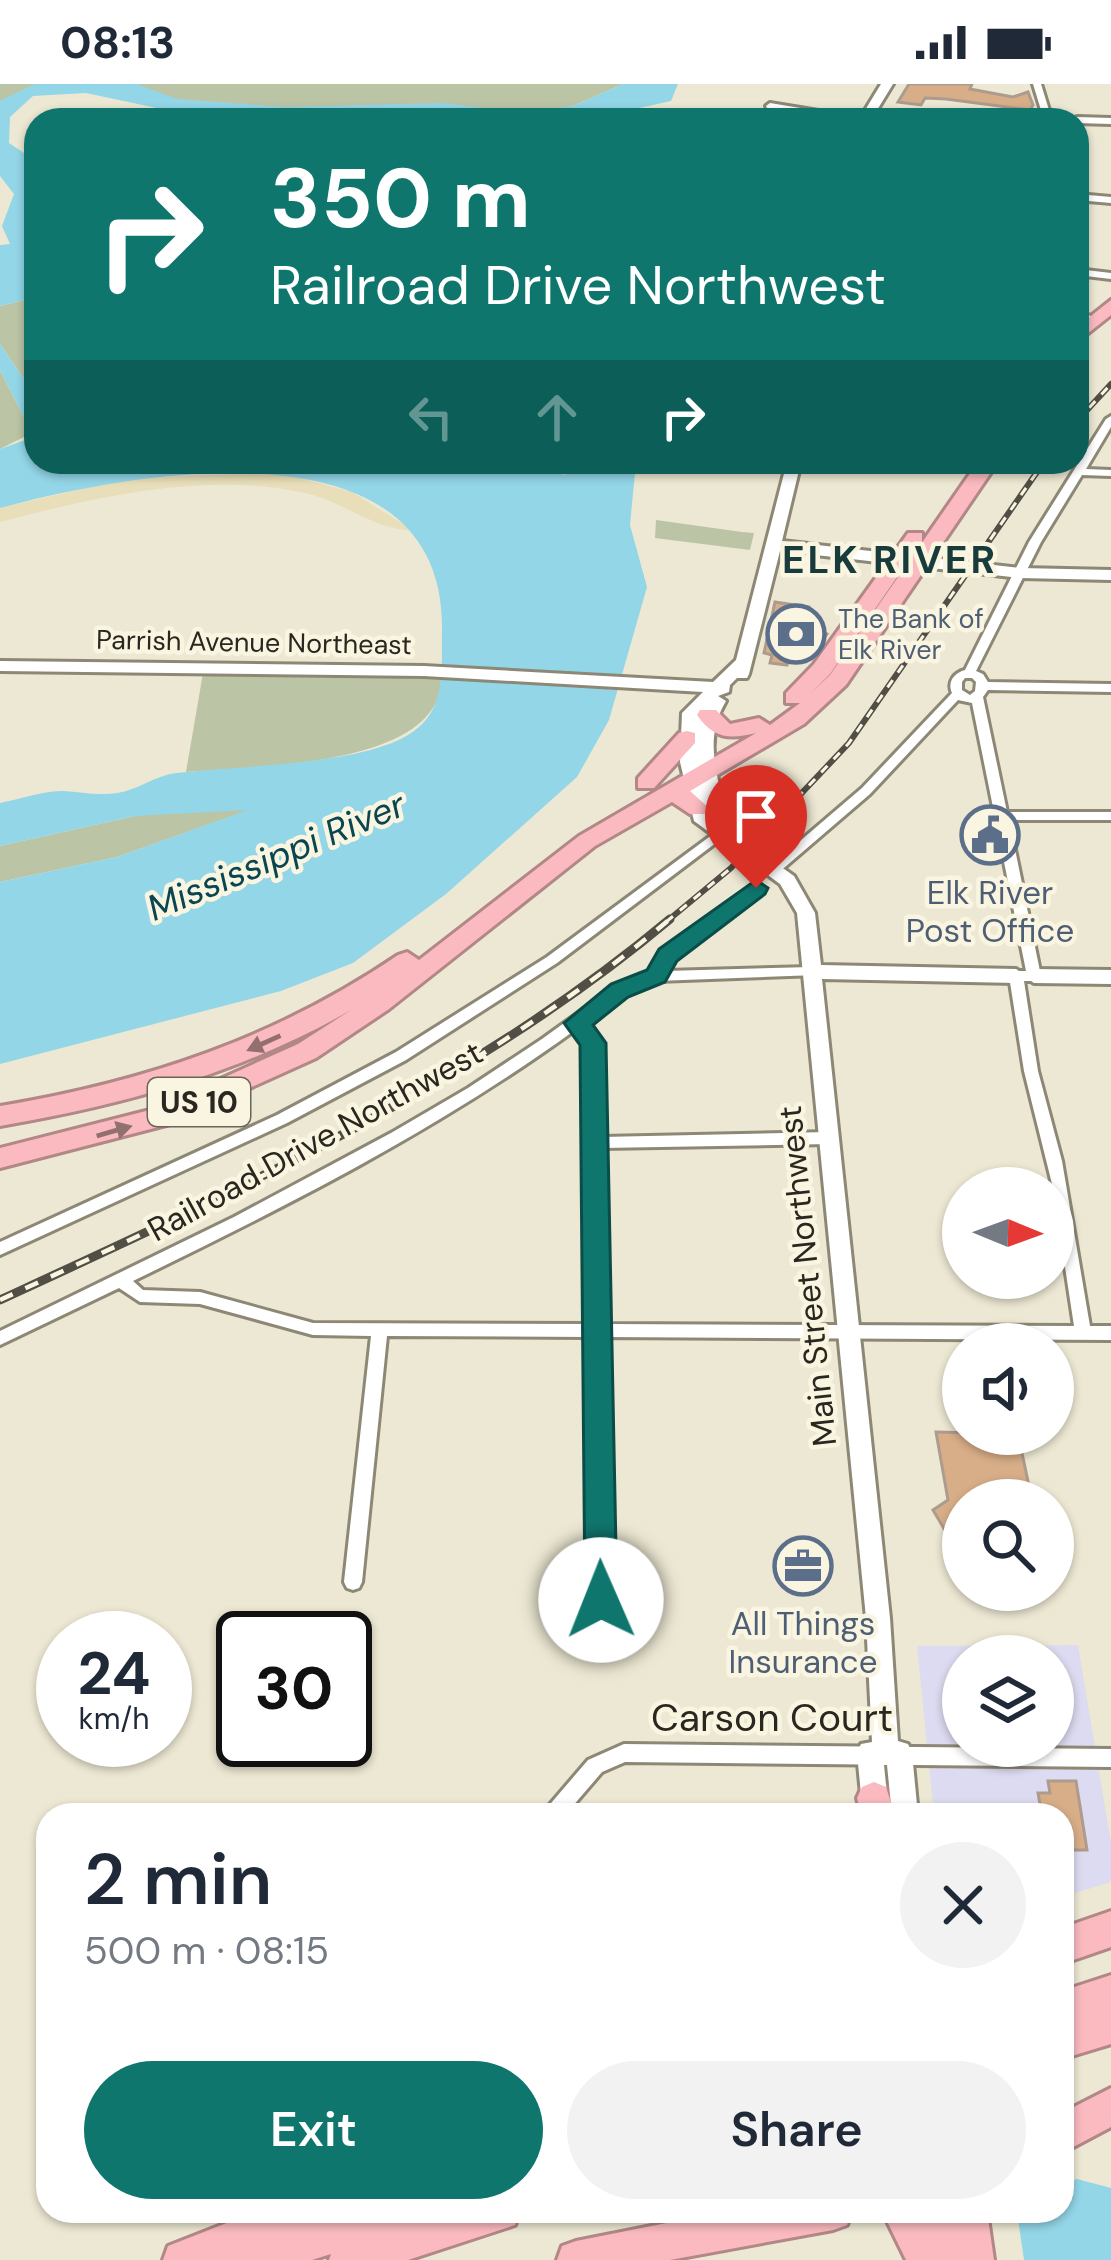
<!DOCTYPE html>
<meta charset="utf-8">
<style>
:root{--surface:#fff;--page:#f2f2f3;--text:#1f2937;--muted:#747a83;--accent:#0f766e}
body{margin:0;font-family:"DM Sans",sans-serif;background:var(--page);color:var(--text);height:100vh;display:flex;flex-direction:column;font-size:45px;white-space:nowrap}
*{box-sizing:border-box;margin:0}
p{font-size:39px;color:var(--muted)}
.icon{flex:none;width:66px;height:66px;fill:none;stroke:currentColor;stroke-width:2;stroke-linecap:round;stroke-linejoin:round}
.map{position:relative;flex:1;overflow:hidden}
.drawer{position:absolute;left:36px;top:1719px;width:1038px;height:420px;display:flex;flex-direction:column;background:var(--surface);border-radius:36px;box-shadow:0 3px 9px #0004}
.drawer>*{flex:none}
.guide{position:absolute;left:24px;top:24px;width:1065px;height:366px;border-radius:36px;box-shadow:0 3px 9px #0004;background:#0f766e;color:#fff;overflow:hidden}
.needle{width:78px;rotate:91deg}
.tools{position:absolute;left:942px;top:1083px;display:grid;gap:24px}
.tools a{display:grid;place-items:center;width:132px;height:132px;border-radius:50%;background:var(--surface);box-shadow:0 3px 9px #0004;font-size:60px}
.speed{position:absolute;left:36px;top:1527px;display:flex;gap:24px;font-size:60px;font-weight:700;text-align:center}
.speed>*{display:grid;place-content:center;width:156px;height:156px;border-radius:50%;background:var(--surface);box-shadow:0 3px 9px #0004;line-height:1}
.speed small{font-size:30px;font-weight:400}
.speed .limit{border:6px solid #111;border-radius:18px;background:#fff;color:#111}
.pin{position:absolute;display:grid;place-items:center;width:102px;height:102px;color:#fff;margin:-123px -51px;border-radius:50% 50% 50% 0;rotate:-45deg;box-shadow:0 0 12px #0007}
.pin .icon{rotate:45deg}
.me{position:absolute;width:132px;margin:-66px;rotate:359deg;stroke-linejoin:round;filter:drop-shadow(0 0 9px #0008)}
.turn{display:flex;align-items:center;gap:42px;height:252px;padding:0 48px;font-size:54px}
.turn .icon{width:156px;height:156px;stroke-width:2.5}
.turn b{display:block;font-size:84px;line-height:102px}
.lanes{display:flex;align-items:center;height:114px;padding:0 48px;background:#0003;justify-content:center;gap:60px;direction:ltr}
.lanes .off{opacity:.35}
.round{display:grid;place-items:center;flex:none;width:126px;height:126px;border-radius:63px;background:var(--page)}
.headline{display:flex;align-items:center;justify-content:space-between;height:204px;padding:0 48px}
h1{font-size:72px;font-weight:600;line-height:90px}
.button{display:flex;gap:24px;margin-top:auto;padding:24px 48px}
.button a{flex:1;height:138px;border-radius:72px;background:var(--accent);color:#fff;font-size:48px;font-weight:600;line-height:138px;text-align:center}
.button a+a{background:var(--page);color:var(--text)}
.status{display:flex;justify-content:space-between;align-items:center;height:84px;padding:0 60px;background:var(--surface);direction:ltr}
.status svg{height:33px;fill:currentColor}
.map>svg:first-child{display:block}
</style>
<div class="status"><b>08:13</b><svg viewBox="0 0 49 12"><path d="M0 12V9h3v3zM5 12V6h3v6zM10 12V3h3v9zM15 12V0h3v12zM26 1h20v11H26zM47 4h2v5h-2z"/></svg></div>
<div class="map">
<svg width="1111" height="2176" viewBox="0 0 1111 2176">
<rect width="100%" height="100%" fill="#ede8d3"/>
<path fill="#dddbf1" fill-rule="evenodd" d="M1078,1561L1111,1759V1798L1062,1813V1731H934L917,1562ZM963,1572H1053V1662H963Z"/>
<g fill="#bbc5a6">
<polygon points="0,0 623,0 573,22 521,34 233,30 78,3 29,10 0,44"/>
<polygon points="36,213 36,313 0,260 0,222"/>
<polygon points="0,286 32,349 0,365"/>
<polygon points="656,436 742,448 754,449 750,466 655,454"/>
<path d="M203,589L441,595C441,684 250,682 186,688Z"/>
<polygon points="208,724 249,726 117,773 0,798 0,762 135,732"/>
</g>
<path fill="#e8deb9" d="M281,389L352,408L414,447C371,445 342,416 301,408C204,388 94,413 0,438V424L129,394Z"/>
<g fill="#93d6e7">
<polygon points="34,0 137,0 177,15 286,23 441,19 520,28 573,22 623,0 678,0 671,17 603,32 538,36 213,36 86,9 33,12 10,33 9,59 36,77 36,213 0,222 0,161 10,160 2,142 14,110 0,92 0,17"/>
<path d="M0,260L36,313V378H549L564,391L571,387L570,378H636L630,441L647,503L609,636L577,693L446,810L353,879L281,907L0,980V798L117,773L248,726L135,732L0,762V719C20,715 43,707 63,707C81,708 97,712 117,709C138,706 154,692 176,689C237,682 359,681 408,651C448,627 441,586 442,546C445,330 131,388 0,424V365L28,355L32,349L0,286Z"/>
<polygon points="1077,2095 1111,2104 1111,2176 1024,2176 1018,2135 1026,2127 1062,2127 1062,2100"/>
</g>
<g fill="#d8ae88" stroke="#ad9c8e" stroke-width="3">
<polygon points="909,0 972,0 970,5 1013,13 1028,8 1033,21 1030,26 946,15 925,14 921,21 898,18"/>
<polygon points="775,518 809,523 807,544 827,550 809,575 789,573 787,581 770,579 772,571 764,569"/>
<polygon points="936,1348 1018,1350 1030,1407 1020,1416 963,1416 963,1461 946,1448 933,1426 948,1416"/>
<polygon points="1048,1697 1076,1697 1087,1766 1062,1766 1062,1731 1042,1731 1038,1709 1050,1709"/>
</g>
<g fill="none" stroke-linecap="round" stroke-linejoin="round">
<g stroke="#8d8875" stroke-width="6">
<g id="street">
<polygon points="1033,0 1041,0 1052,36 1044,36"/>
<polygon points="770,19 855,33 859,36 839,36 767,24 766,22"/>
<polygon points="1077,33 1111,34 1111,40 1077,39 1077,36 1073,36"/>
<polygon points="1077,110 1111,113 1111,119 1077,116"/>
<polygon points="1077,185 1111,189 1111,195 1077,191"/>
<polygon points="1077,227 1096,234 1098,236 1093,239 1077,233"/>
<path d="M1111,332V343L1086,385L1111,386V392L1082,391L1041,458L976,587L983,590L988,598L1111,600V608L988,606L983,613L1007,728H1111V736H1009L1041,892L1034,897H1024L1038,987L1062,1077L1090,1242H1111V1256L605,1253L610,1516L607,1522L601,1524L595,1522L592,1516L589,1253L387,1252L362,1498L359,1504L353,1506L347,1504L344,1498L371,1252L313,1251L200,1220L140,1218L119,1204L0,1261V1247L234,1133L391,1049L468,1004L542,955L614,903L651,889L663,868L756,799L761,801L763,804L761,807L673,874L666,887L812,883L817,885L819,888L817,891L657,897L624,909L584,939L600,959L602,1053L829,1048L836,1054L829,1060L602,1064L605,1240L1074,1242L1053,1104L1024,987L1009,892L1016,887H1026L972,619L958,616L870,710L778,789H768L766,786L862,704L952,609C947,598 954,589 965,586L1029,458L1106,335ZM965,594H972L976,598L975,607L970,611L962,606V598ZM575,946L586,960L589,1240L313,1239L200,1208L143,1206L133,1197C285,1123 438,1046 575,946Z"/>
<polygon points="720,745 726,749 725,752 557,879 406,976 287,1039 0,1171 0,1158 277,1031 396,968 547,873"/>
<polygon points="624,1660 1111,1665 1111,1683 625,1678 602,1688 565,1731 544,1731 546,1725 588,1676"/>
</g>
</g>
<g stroke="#8d8875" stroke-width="6">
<g id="secondary">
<polygon points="881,0 893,0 871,36 859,36"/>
<path d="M787,378H801L782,457L1021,484L1111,486V496L1021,494L780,467L749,590L747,594H737L730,601L729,608L718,612L726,617C700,660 722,701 729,746L794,792L815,829L821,881L1016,885L1025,891L1034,885L1111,886V900L1034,899L1025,893L1016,899L822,895L890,1534L898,1657L908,1660L912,1669L918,1731H892L887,1681H884L889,1731H863L857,1669L861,1660L872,1658L866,1534L797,829L780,800L694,737L680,678L682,629L703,608L424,592L0,587V577L424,582L713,598L736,576Z"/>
</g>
</g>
<g stroke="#b18787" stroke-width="6">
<g id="highway">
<polygon points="1111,216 1111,231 1077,258 1077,243"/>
<path d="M978,378H998L846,601L804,640L690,707L710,725L706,730H690L672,718L595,762L389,925L316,974L170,1040L0,1084V1064L154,1025L298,960L351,926C242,989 123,1021 0,1042V1022C145,998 276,954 398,871L407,868L419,876L579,752L756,649C729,656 713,654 697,631L700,626H716L730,640L759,634L770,641L800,619H786V609L814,580L908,449H922V457L830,590L811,609L830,591Z"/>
<polygon points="687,647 695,649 695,659 654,704 638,704 638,694 679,649"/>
<polygon points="874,1698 886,1703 895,1731 861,1731 857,1714 862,1703"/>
<polygon points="1111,1827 1111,1863 1062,1880 1062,1844"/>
<polygon points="1111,1891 1111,1960 1062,1975 1062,1907"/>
<polygon points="1111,2004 1111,2043 1062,2069 1062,2029"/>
<polygon points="257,2127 325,2127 322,2134 346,2127 426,2127 424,2132 441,2127 520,2127 515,2141 408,2176 329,2176 331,2170 312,2176 163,2176 168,2162"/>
<polygon points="727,2127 852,2127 847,2141 833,2146 670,2176 557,2176 562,2162 576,2157"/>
<polygon points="882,2127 987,2127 994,2176 906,2176"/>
</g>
</g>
<use href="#street" fill="#fff" fill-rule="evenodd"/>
<use href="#secondary" fill="#fff" fill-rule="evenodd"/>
<use href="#highway" fill="#fababf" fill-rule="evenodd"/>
<g stroke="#514e45" stroke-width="6">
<g id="rail-far1">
<polyline points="1077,337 1111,300"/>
<polyline points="666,838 731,784 849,659 1044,378"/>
</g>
</g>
<g stroke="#514e45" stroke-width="9">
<path id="rail" d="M0,1216C232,1109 472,1001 670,835"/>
</g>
<use href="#rail-far1" stroke="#faf5e0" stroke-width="3" stroke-dasharray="9" stroke-linecap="butt"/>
<use href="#rail" stroke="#faf5e0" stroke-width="4.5" stroke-dasharray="14" stroke-linecap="butt"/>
</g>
<defs><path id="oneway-solid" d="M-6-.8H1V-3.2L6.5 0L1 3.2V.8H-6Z" transform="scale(3)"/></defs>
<g fill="#927070">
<use href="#oneway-solid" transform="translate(264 959) rotate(156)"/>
<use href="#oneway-solid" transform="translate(114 1047) rotate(-16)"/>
</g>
<polygon fill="#0f766e" stroke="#0a4d48" stroke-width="3" points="756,796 768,804 765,810 677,877 665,898 628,913 593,941 606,959 617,1516 613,1526 601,1530 590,1526 585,1516 580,961 564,939 611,900 647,886 659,865"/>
<defs>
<g id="bank-ring" transform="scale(3)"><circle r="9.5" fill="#faf5e0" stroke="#5c6f8a" stroke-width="1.5"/><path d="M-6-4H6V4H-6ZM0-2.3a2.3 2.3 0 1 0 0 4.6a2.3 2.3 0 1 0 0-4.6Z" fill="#5c6f8a"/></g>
<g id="civic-ring" transform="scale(3)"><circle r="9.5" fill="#faf5e0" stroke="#5c6f8a" stroke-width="1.5"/><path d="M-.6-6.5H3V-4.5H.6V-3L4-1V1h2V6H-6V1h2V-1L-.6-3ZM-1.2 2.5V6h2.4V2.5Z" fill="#5c6f8a"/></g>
<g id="office-ring" transform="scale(3)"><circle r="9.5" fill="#faf5e0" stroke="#5c6f8a" stroke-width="1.5"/><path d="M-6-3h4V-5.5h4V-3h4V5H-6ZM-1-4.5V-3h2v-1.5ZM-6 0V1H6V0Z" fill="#5c6f8a"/></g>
</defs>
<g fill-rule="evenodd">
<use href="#bank-ring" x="796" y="550"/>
<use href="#civic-ring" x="990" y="751"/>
<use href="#office-ring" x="803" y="1482"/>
</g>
<g text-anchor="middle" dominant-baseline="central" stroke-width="9" stroke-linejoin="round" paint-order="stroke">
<g font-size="27" fill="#4e5e75" stroke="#faf5e0" text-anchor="start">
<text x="838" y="534">The Bank of<tspan x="838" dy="31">Elk River</tspan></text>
</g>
<g font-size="27" fill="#292720" stroke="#faf5e0">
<text transform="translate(254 558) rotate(1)">Parrish Avenue Northeast</text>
</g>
<rect fill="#faf5e0" stroke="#68655a" stroke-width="3" x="148" y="994" width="102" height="48" rx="9"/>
<g font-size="30" font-weight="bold" fill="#292720">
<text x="199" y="1018">US 10</text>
</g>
<g font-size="33" fill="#4e5e75" stroke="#faf5e0">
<text x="990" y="808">Elk River<tspan x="990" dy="38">Post Office</tspan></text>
<text x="803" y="1539">All Things<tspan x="803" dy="38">Insurance</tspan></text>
</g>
<g font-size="33" fill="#292720" stroke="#faf5e0">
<text transform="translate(315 1057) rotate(-29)">Railroad Drive Northwest</text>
<text transform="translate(807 1192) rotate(-96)">Main Street Northwest</text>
</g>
<g font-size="36" font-style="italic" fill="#094652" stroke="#faf5e0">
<text transform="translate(276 772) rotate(-23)">Mississippi River</text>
</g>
<g font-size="39" font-weight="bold" letter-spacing="3" fill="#183b3c" stroke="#faf5e0">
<text x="890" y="475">ELK RIVER</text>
</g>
<g font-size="39" fill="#292720" stroke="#faf5e0">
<text x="772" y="1633">Carson Court</text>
</g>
</g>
</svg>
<div class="tools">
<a><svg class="needle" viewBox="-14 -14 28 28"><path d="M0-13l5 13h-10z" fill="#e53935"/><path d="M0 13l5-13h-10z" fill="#747a83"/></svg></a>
<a><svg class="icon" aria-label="sound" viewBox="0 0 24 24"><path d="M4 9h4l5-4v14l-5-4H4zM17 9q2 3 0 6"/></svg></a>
<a><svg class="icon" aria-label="search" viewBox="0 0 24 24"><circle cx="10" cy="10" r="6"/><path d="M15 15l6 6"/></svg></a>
<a><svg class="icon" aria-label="layers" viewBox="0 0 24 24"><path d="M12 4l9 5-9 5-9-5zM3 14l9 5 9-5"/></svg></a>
</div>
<div class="speed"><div>24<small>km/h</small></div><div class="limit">30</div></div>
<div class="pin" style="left:756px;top:804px;background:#d93025"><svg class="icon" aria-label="arrive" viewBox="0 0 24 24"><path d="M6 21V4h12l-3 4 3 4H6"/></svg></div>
<svg class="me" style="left:601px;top:1516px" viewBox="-20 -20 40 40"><circle r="19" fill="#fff"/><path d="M0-13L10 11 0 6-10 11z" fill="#0f766e"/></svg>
<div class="guide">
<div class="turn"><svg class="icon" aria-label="right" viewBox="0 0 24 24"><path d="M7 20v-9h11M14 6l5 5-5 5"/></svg><div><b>350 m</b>Railroad Drive Northwest</div></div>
<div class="lanes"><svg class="icon off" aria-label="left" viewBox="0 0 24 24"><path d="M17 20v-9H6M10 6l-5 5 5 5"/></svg><svg class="icon off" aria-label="ahead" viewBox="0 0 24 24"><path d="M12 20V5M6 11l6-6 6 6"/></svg><svg class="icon" aria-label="right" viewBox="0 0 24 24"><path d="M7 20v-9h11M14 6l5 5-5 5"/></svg></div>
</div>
<section class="drawer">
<div class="headline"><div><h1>2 min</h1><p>500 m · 08:15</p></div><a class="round"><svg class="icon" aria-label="close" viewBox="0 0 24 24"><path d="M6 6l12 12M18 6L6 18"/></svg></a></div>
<div class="button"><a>Exit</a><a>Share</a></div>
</section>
</div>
